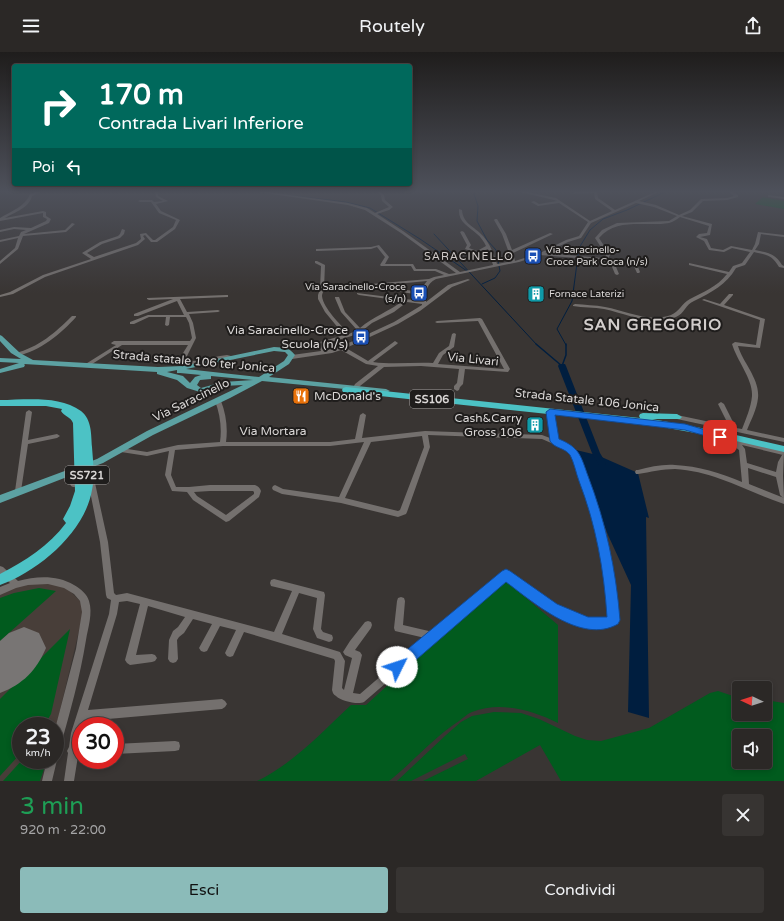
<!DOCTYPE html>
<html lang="it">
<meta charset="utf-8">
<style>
:root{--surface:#2b2826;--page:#373432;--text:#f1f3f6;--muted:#a6a6a7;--line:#474443;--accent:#8bbbb9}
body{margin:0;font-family:"Varela Round",sans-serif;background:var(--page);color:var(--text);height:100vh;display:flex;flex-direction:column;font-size:15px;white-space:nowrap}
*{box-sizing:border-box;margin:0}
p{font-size:13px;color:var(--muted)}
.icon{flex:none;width:22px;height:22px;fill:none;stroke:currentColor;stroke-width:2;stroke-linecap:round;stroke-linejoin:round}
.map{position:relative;height:729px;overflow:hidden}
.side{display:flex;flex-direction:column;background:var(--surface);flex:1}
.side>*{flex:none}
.guide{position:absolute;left:12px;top:12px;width:400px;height:122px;border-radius:4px;box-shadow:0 2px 6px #0003,0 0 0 1px var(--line);background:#00695c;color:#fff;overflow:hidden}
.needle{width:26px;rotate:274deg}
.tools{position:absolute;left:732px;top:629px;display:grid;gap:8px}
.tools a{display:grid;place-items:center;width:40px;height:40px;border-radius:4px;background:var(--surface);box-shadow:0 2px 6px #0003,0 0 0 1px var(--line);font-size:20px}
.speed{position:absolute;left:12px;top:665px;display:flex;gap:8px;font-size:20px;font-weight:700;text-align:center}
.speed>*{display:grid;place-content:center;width:52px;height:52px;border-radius:50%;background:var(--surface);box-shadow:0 2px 6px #0003,0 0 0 1px var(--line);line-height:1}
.speed small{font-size:10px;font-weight:400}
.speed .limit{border:6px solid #d22;background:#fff;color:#111}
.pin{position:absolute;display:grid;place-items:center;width:34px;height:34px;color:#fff;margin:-17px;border-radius:8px;box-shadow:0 2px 6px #0006}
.me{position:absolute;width:44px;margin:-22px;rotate:49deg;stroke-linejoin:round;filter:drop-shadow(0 0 3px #0008)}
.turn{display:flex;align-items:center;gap:14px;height:84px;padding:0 20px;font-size:18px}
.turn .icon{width:52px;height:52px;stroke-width:2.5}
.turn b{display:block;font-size:28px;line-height:34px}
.then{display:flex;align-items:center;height:38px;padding:0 20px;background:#0003;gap:8px;font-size:15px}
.round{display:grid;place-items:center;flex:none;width:42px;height:42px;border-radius:4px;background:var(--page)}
.headline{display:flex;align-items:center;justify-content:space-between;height:68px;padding:0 20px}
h1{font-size:24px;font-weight:600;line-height:30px;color:#1e9e55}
.button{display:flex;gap:8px;margin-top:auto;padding:8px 20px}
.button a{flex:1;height:46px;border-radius:4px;background:var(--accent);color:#111;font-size:16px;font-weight:600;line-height:46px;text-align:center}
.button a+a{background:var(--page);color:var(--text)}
header{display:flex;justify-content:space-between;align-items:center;height:52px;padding:0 20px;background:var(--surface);font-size:18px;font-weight:600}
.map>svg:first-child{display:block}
</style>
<header><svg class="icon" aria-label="menu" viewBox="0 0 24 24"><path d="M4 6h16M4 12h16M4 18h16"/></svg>Routely<svg class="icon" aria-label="share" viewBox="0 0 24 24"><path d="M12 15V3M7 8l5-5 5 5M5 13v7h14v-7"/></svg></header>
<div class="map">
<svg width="784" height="729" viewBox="0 0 784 729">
<rect width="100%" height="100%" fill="#393533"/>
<polygon fill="#483e39" points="44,530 61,533 71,540 81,550 83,562 55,679 55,674 21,674 21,708 47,708 40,729 0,729 0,541 27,532"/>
<g fill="#015b1e" fill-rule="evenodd">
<polygon points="763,145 784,149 784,157 755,152"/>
<path d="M504,527L558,573V671C532,658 500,649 472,660C467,662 463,666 459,669C433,686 413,710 389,729H257C293,712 322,680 351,653H366Z"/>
<polygon points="39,536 56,539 0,589 0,546 14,541"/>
<polygon points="70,577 51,662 44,674 21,674 21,701 0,724 0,647"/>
<path d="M718,639L739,646V662H765V648L784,651V729H561L540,693L476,729H423L468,707L465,702L411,729H397L446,683L461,670L472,664L494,660L521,661L539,667L575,684L587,688L601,689L649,676L710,641ZM739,684H765V710H739Z"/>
<polygon points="22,708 47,708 40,729 3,729"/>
</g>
<polygon fill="#001e3f" points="576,398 597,403 638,421 649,466 646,465 649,666 628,660 631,533 608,483"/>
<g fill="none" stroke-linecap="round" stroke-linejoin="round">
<g stroke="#001e3f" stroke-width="1">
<polyline points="473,139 478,154 477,169 487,188 496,198 500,219 495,226 482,232"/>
<polyline points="287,143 346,150 370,156 420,187 467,219"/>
<polyline points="434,182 537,293"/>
<polyline points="566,293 557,277 572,249 579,196 590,178 603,167 627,158 667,139"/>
</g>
<polyline stroke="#001e3f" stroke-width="1.5" points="536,292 562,314 566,303 566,292"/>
<polygon fill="#001e3f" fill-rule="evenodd" points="559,312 565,312 566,314 600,401 606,411 605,413 599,413 592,401 558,314"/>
<path fill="#787574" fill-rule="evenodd" d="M24,575L39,581L46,596C36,619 23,632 0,641V589L9,581Z"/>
<g fill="#74706e" fill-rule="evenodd">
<path d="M38,139H43L32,144C29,156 15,160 5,166L43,159L46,160V164L51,167L49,171L24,182L65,178L72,171L75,172L66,180L23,184L18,197L0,212V209L15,196L18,186L0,190V188L19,184L21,180L26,178L14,177L0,180V178L14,175L31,176L46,169L47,167L43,165V161L0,169V166C11,159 25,155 30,142Z"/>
<polygon points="155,139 158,139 158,144 168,149 156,152 161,159 180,168 175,177 157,190 151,190 145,183 143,184 145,187 138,193 45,225 13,242 0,245 0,243 10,240 43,223 91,207 82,201 100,190 118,184 120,182 122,177 125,178 124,182 120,186 102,192 87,201 94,205 136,191 141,187 140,182 146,181 153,188 155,188 173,175 176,168 159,161 151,150 140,150 138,149 140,148 152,148 154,150 163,149 156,145"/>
<path d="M251,139H261L348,151L367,156L375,161L389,155L382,149L381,143L376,139H379L384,143L385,148L393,155L389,158L377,162L403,179L460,220L493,213L488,197L477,201L465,197L467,193L460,180L462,179L464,180L471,193L469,196L477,199L486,194C484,190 481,185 477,182C468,174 458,170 459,157L462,158C463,172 474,174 483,184C490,192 494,202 497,212L512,209L502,182L494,168L495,167H497L506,182L512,198L550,181L553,182L513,201L515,209L540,201L566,188L579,184L588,170L559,151L538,154L531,150L534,149L539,152L557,149L554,148L516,139H523L556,146L590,169L612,159L595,147L594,141L572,142L574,139H597L598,146L615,158L657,139H661L639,149L656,153L679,163L690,158L701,147L727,146L734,144L730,141L731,139H734V141L738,143V145L727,148L703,149L692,160L682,164L712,172L710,183L700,185L707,187L711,196L723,198L731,194L752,198L755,192L758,180L784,183V185L761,182L759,192L755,198C768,201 775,201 782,213L784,214V216L779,215C772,203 767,203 754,200L745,213L736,216C726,233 712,240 694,249C686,252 684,262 676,265C652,275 628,262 604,257C594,255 583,256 573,254V253L575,252C585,253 595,253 605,255C627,259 649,271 671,263C679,260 682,251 690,247C703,240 717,235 727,222L689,213V211L729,220L733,214L742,211L750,200L732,196L724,200L709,198L704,189L696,185L699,182L707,181L709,174L680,165C677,167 673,170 669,171C645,175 617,165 599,186L610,203L608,207H607L636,210L640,220L639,221H637L633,212L614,210L619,222L617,223L615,222L610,210L601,208L540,203L519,210L436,227C426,232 426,240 426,250L448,233L468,227L470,228L452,235L420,259L398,272L346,296L368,309L395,289L398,291L397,292L373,310C393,313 413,310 433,311L439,301L449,294L452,282L454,281L456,282L454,295L443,303L438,312L504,317L478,269L437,271L435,270L437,269L480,266L482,267L510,317L508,320L465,317L463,332L460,335L459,338L457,339L454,337V334L457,331L459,317L421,314L384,315L360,334L358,337L356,338L353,336L355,332L378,314L366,312L341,298L332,301L292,307L289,305L292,303L321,299L319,291L320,290L344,283L325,260L318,247V243L320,237L321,214L315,211V209H317L325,213L324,236L429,227L434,225L444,223L435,219H414L411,214H381L380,213L385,205L377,195L371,197L317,199H316V197L371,195L379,193L389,205L385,212H413L416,217H436L449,222L456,221L401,181L365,158L348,153ZM636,151L654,155L677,164L669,169L617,171L602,178L595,186L606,203L605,205L602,206L545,201L568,190L581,186L591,171ZM427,229L424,233L422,240L375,234ZM373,234V235L375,236L421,243V249L357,241V242L359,243L403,249C389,259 373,265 360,276L345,260L339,245H335V246L341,260L357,278L349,282C341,273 323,256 322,244C322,242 323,240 324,238L375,234ZM407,250L422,252V253L394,270L340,295L326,298L325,292L358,282L372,271L394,260Z"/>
<polygon points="507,139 512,139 508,141 506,140"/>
<polygon points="768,143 784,145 784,147 769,145 768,145"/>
<path d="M729,242H733V243L724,253L765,267L760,296L738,294C743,311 760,327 758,346C757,357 751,368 747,378L784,386V390L677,367L674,365L677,363L729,374L718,352L721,350L724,352L736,376L742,377C746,367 751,355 752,344C753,327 737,309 732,292L735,290L756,293L760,268L702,248L704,247L720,252Z"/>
<path d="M226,243H228V245L180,247L187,260L218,258L220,259L218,260L189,262L193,271L196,286L186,306L189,308L194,309L220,304L227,303L235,305L236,306L235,307C230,308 224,306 219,307C209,309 187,318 180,306L188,293H122L89,314H85L84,313L116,293L112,292L111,291L114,289H190L192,286L189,271L186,265H170L169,273L167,274L165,273L166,265H149L134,272H130V270L148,263H184L177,249L138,264H134V262L173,247L149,248L147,247V246Z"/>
<path d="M72,264H76V265C61,282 40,299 17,304L14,302L15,301C38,296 56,280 72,264Z"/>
<path d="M218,347L221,349C226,362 228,376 226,390H330L355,387L360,363L363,361L366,363L362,386L425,379L542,383L550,386L547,360L550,358L552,359L557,388L569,393L576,400L591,439L606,481L615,534L618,568L617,571C612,573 607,575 602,576C573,581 528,544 506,527L364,650C358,653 341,649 336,644C333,642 333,641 332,638L335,609L334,607L244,580L233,604L230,605L227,604L225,601L236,578L220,574L207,599L204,600L201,599L199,596L212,572L193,567L184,581L179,585L177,588L178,607L176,610L173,611L170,610L168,607L169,588L173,579L178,575L185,565L148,554L136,603L152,602L155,603L157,606L155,609L152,610L130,613L127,611L125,608L140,552L127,549L119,550L117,562L88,658L222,647L225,649L227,652L225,655L222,657L85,669L83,674H81L79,694H81V704H78L74,729H64L68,701L67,699L69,695L71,681L109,562L111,548L107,546L106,543L100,490L89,434L73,435L71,434L65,421L66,419H70L75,429L92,428L94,429L95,431L108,490L114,541L116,543L127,541L274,580L292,539L271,534L270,531L271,528L274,527L324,540L325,543L321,577L323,580L332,583L333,586L332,589L329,590L317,586L313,577L317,546L299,541L282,582L340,600L345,609L342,636L344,638L352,606L345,603L343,600L350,589L365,570L368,569L371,570L372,573L371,576L355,598L360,600L362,603L353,641L360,642L425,586L395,579L394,576L397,549L398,546L401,545L404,546L405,549L403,573L433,580L503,520L506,519L509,520C532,537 570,571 601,568C603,568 607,566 609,565L607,534L598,481L585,439L571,403L565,397L542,387L428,383L430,395L407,460L406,462L398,465L341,451L282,442L273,438L272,436L273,434L275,433L283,437L339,445L364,390L330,394H223L175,398L171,423L176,435H189L210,433H255C258,434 260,436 261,439L259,445L229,469L226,470L193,448L187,440L172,439L165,423L169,399L147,404L121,400H119L118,398L119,396H121L147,400L178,393L220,390C222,376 220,362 215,349ZM422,384L424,395L400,458L398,459L345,446L371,390ZM210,439H253L254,440V442L226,463L197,444L194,440Z"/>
<polygon points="29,358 32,360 28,388 57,382 60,384 57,386 28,392 21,439 20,441 18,442 16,441 15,439 26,360"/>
<path d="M730,387H732L784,399L783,424L784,446L782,445L780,443L776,425L748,416L749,432L784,446V452C748,440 714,419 675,417C663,417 650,420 638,422H636L635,420L636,418H638C650,415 663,412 675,413C698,414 721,421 742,430L739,398L730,391L729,389ZM742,393L783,403H782L778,410L776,420L747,411L745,397Z"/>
<path d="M0,514L3,515L18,529C37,524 57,523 74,533C81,537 87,542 89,549C93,561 88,576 86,588C80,625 70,660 60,696L59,700L55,701V677L76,597L82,560L80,549L74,542L64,536L48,532L28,533L16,536L0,543V535L10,531L0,522Z"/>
<polygon points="175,689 179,690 180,694 179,698 175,699 115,702 115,692"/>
<polygon points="55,704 57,708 52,729 42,729 47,708 55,708"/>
</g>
<path fill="#5ca1a2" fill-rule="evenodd" d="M0,283L2,284L20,301L33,308L158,315L183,314L274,295C284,296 289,295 295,303L289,312L269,325L386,337L390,339L386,341L262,329L230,346L153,383L103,411L0,451V443L97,407L147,379L243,333L223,334L200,340L187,336L177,328L157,322V320L24,312L25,313L24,315L0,321V317L19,311L0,310V306L21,307L11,301L0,289ZM274,299L285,300L288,303L284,309L259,325L186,317ZM177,318V321H180L201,323L195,325L190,331L183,324L167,320ZM211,324L253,328L223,330L201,336L197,333L200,328L211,327Z"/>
<g fill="#4cc2c5" fill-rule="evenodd">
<polygon points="346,335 640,366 639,364 640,362 643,361 677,362 682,365 680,367 652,367 723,380 784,394 784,400 723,386 651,373 343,340 342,338 343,336"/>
<path d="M0,348C25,348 59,343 81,359C92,368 91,382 92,395C93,409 95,424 92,438C85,480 39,519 0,533V522C25,509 49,494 66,471L63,467L70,454L75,439L73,371C71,365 64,364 61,359L62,357L46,354H0Z"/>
</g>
</g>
<linearGradient id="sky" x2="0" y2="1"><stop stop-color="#1f1d1c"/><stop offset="0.58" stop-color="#4e515b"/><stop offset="1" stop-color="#4e515b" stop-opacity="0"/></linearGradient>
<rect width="784" height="241" fill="url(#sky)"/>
<path fill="#1a73e8" stroke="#114b97" d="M550,357L685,372L723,383L725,385L720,388L685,378L555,363L559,387C566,390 572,393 577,399C582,405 585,416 588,424C606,471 616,518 620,568L618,572C582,593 534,551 506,530L402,620L397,622L392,620L390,615L392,610L502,519L506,517L510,519L557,552L588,565H607C604,518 596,473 579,429C576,421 574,410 570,403C565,396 554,396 550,389L546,360Z"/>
<defs>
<g id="bus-square" transform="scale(0.9)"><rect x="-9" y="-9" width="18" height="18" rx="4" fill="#1a4fb4" stroke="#1f1d1c"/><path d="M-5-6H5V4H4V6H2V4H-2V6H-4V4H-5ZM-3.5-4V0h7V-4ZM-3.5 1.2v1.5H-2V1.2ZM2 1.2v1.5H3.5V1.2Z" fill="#fff"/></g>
<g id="building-square" transform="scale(0.9)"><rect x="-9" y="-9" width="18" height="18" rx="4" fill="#0f9aa8" stroke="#1f1d1c"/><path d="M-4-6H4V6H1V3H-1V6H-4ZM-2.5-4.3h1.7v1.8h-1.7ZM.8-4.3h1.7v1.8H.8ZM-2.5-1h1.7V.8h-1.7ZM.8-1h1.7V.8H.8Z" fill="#fff"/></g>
<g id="restaurant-square" transform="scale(0.9)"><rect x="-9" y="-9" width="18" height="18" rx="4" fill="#e8710a" stroke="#1f1d1c"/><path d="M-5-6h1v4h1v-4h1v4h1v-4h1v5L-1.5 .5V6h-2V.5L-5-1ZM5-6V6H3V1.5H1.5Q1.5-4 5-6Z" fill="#fff"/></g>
</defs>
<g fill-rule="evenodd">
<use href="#bus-square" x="533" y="204"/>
<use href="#bus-square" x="419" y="241"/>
<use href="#building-square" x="536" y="242"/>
<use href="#bus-square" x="361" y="285"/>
<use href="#restaurant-square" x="301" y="344"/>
<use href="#building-square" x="535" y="373"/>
</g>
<g text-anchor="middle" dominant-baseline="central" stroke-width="4" stroke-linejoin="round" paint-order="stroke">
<g font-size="10" fill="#dad7d6" stroke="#1f1d1c" text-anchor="start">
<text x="546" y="198">Via Saracinello-<tspan x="546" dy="12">Croce Park Coca (n/s)</tspan></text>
<text x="406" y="235" text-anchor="end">Via Saracinello-Croce<tspan x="406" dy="12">(s/n)</tspan></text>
<text x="549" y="242">Fornace Laterizi</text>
</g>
<g font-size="11" letter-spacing="1" fill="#d2cdcb" stroke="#1f1d1c">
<text x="469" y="204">SARACINELLO</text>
</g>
<g fill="#1f1d1c" stroke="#a29f9e" stroke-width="1">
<rect x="410" y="338" width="44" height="18" rx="3"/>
<rect x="65" y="414" width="44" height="18" rx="3"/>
</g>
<g font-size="11" font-weight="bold" fill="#dad7d6">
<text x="432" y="347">SS106</text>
<text x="87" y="423">SS721</text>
</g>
<g font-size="12" fill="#dad7d6" stroke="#1f1d1c" text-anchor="end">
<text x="348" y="278">Via Saracinello-Croce<tspan x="348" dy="14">Scuola (n/s)</tspan></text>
<text x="314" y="344" text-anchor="start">McDonald's</text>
<text x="522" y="366">Cash&amp;Carry<tspan x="522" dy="14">Gross 106</tspan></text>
</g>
<g font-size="12" fill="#dad7d6" stroke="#1f1d1c">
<text transform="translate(473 307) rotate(6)">Via Livari</text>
<text transform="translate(194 309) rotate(5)">Strada statale 106 ter Jonica</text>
<text transform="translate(191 348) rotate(-26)">Via Saracinello</text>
<text transform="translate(587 348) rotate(6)">Strada Statale 106 Jonica</text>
<text x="273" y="379">Via Mortara</text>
</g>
<g font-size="16" font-weight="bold" letter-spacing="1" fill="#d2cdcb" stroke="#1f1d1c">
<text x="653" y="273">SAN GREGORIO</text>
</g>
</g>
</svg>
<div class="tools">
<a><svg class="needle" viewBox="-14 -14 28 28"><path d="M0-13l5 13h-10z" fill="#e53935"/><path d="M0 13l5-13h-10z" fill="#a6a6a7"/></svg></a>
<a><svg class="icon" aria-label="sound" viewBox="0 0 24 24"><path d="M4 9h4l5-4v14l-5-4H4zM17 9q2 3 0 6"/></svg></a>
</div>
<div class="speed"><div>23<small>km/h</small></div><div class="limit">30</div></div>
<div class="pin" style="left:720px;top:385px;background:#d93025"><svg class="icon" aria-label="arrive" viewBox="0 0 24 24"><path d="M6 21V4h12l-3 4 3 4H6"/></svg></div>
<svg class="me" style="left:397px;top:615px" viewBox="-20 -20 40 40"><circle r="19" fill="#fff"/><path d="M0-13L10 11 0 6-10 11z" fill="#1a73e8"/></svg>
<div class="guide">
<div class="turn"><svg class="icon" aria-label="right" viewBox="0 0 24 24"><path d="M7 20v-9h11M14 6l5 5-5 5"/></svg><div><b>170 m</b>Contrada Livari Inferiore</div></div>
<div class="then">Poi<svg class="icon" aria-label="left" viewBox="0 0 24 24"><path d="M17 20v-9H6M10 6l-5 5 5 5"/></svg></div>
</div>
</div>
<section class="side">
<div class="headline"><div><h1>3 min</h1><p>920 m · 22:00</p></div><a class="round"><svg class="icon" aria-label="close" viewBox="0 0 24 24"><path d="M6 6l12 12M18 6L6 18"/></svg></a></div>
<div class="button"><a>Esci</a><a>Condividi</a></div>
</section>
